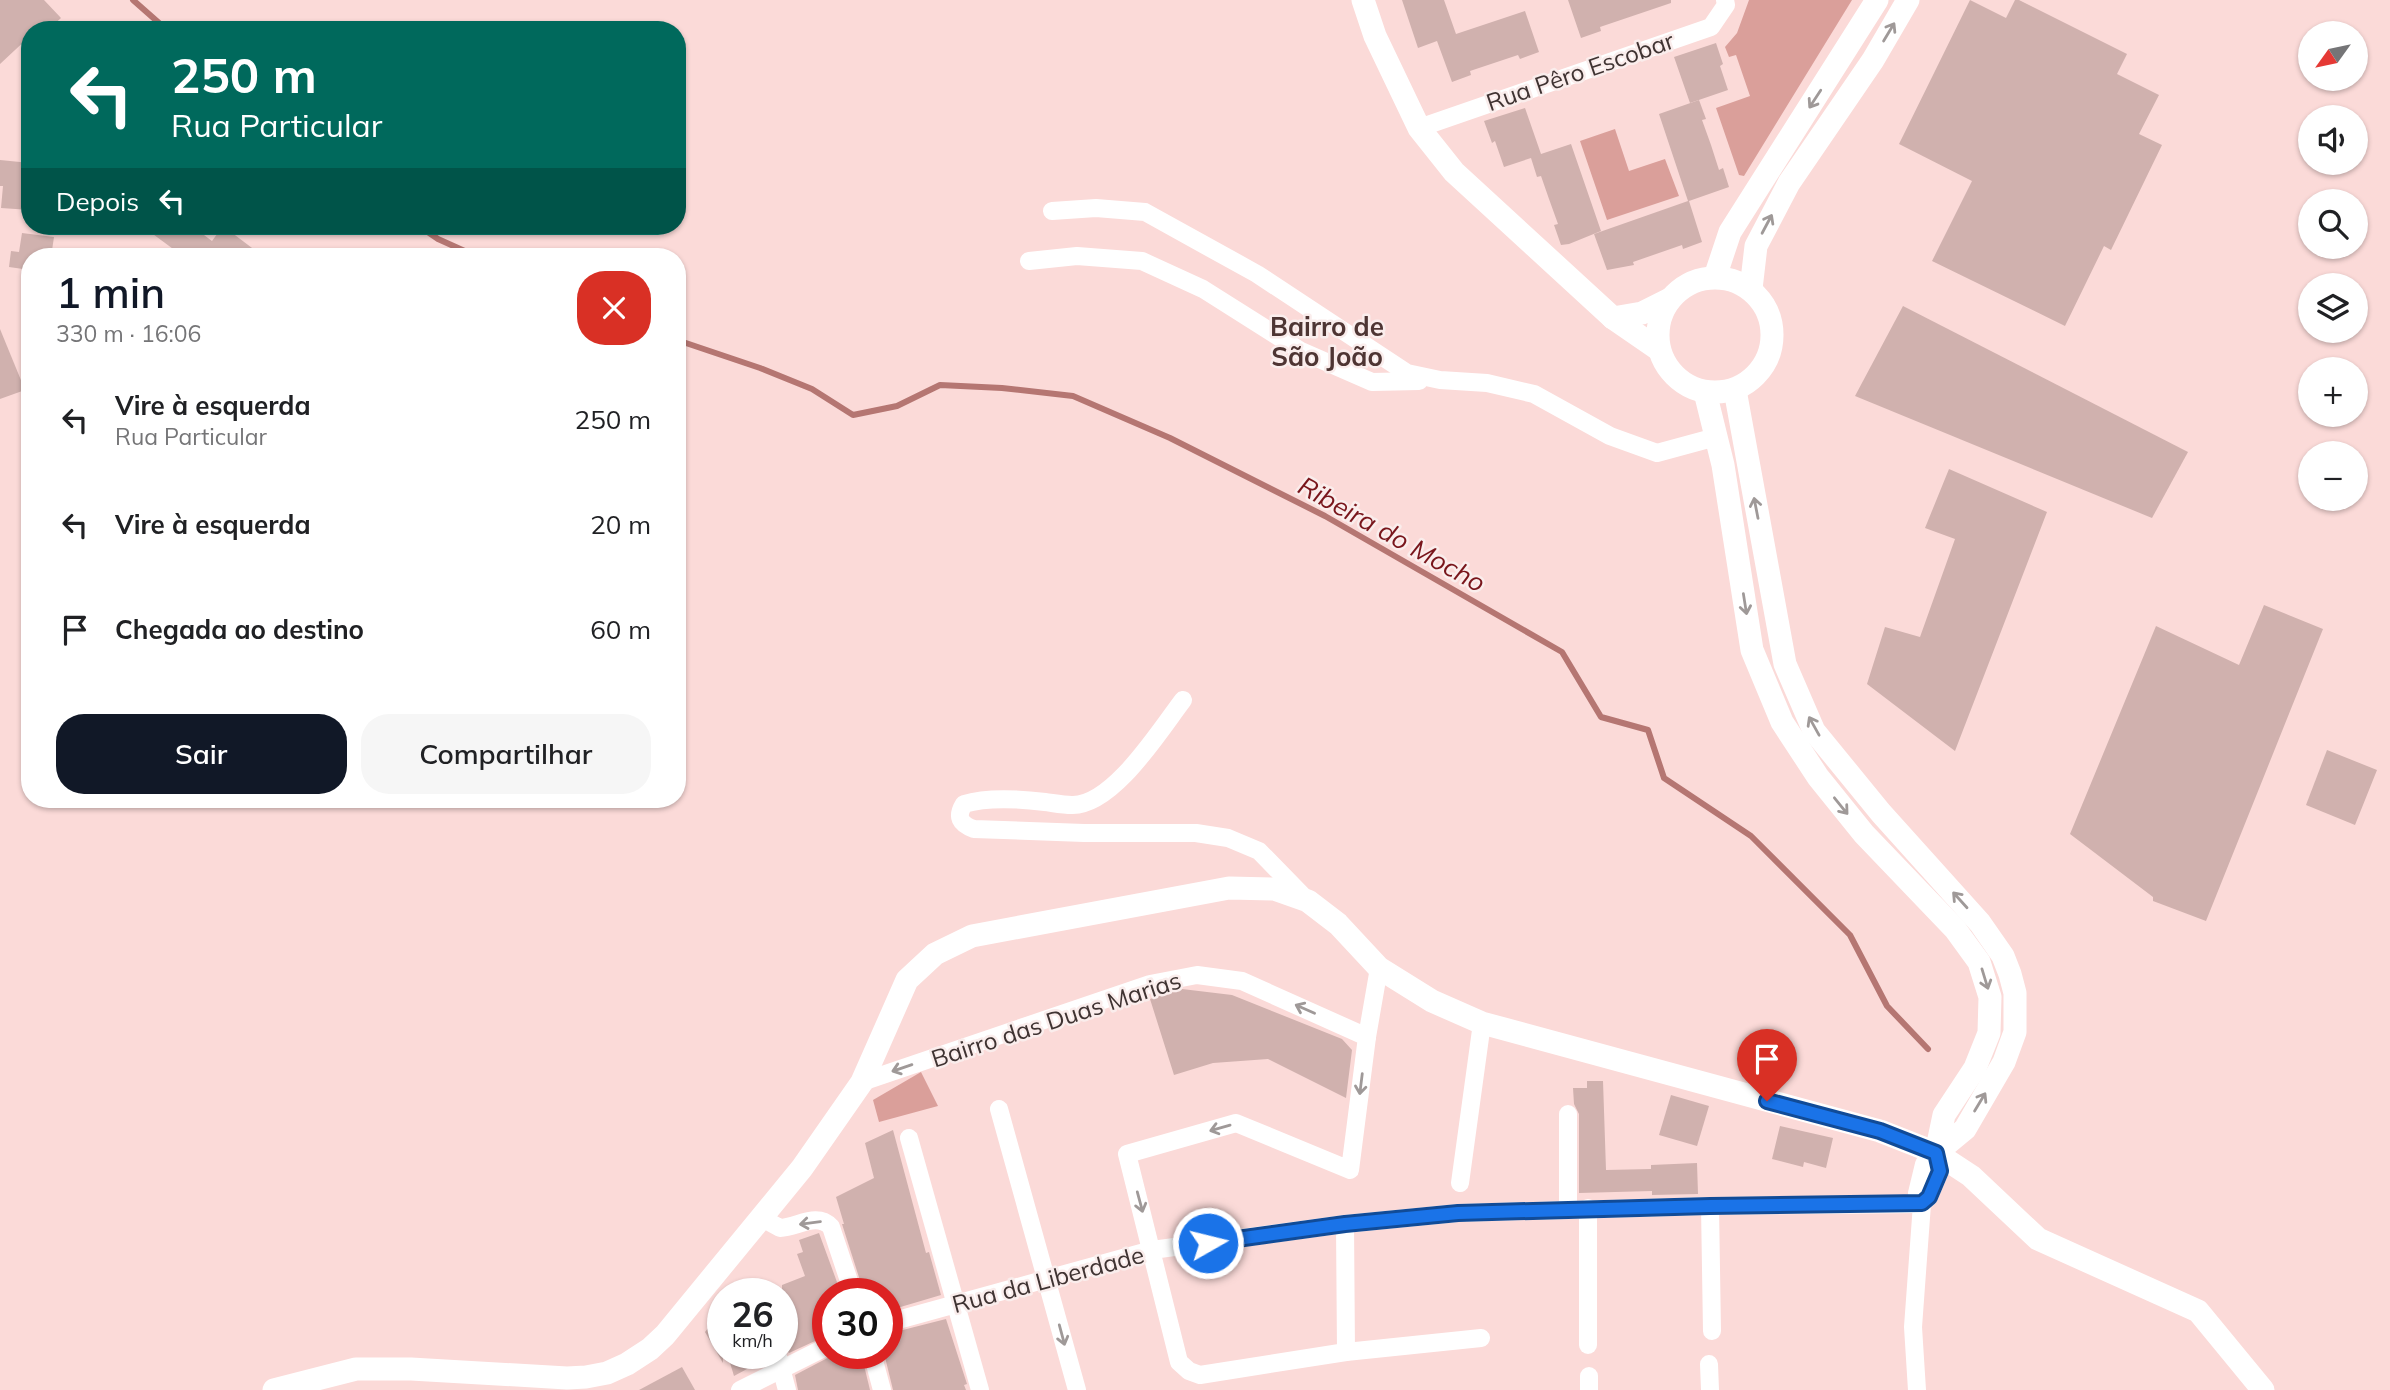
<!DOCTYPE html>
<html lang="pt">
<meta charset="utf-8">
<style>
:root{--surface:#fff;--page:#f6f6f6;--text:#202124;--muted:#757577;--accent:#111827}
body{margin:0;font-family:Mulish,sans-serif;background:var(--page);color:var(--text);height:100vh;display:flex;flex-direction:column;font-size:26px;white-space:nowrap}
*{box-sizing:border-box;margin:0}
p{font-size:23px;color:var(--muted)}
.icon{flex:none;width:38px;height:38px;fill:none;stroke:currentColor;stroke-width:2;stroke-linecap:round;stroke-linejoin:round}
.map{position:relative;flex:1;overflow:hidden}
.details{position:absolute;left:21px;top:248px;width:665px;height:560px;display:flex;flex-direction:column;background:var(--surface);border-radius:28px;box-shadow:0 2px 5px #0004}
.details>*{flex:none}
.banner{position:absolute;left:21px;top:21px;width:665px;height:214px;border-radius:28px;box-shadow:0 2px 5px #0004;background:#00695c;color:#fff;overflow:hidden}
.needle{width:46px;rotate:237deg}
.buttons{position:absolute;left:2298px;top:21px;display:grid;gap:14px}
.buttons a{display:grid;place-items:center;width:70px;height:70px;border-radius:50%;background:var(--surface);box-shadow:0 2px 5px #0004;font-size:35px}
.speed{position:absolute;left:707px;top:1278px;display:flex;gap:14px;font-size:35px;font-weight:700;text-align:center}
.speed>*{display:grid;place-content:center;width:91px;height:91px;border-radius:50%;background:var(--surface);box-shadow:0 2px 5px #0004;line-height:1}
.speed small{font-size:18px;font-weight:400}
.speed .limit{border:10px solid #d22;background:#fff;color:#111}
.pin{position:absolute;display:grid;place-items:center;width:60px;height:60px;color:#fff;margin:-72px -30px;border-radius:50% 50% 50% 0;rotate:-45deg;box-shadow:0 0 7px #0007}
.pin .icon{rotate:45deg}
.me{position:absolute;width:77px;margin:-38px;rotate:82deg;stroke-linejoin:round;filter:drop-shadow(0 0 5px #0008)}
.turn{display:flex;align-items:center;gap:24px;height:147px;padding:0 35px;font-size:32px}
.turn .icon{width:91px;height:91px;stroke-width:2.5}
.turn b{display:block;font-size:49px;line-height:60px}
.then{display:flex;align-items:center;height:66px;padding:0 35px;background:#0003;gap:14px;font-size:26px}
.round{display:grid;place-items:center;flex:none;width:74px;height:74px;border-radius:28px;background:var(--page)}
.head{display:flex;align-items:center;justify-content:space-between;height:119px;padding:0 35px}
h1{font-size:42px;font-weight:600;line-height:52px;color:var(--accent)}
.button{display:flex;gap:14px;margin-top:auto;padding:14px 35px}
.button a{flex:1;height:80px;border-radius:28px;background:var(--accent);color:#fff;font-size:28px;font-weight:600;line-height:80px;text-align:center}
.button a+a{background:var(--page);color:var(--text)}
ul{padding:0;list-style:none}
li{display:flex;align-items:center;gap:21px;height:105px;padding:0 35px}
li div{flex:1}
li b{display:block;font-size:26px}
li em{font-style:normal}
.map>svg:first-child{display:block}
</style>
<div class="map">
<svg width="2390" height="1390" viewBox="0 0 2390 1390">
<rect width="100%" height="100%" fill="#fbdad8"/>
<g fill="#da9f9a">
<polygon points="1749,0 1852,0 1744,176 1739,175 1716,108 1750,96 1736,55 1729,57 1725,47 1737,33"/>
<polygon points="1615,129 1629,171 1665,159 1679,196 1607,220 1580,141"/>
<polygon points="921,1072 938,1106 879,1122 873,1100"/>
</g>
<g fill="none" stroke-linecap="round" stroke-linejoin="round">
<g stroke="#b57672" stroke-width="6">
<polyline points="133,0 167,30"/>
<polyline points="419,226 438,239 478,257"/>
<polyline points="677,340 760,368 812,389 853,415 897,406 940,385 1002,388 1073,396 1170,438 1325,516 1562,652 1601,717 1648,730 1664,778 1751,836 1850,935 1887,1006 1928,1049"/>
</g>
</g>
<g fill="#d0b1ae">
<polygon points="0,0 44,0 61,18 48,30 30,30 30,36 0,64"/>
<polygon points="1402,0 1444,0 1456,34 1525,11 1539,52 1520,59 1518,55 1470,71 1471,75 1452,82 1437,41 1418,48"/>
<polygon points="1568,0 1671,0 1671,3 1600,27 1601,31 1581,38"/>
<polygon points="1970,0 2006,18 2015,0 2019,0 2127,54 2117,74 2159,95 2139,134 2162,145 2111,250 2104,246 2065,326 1932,261 1972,181 1899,144"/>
<polygon points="1716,43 1723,64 1720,66 1728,90 1690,103 1674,57"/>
<polygon points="1699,100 1706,119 1702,120 1711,145 1719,170 1723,168 1729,187 1689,201 1702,242 1683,249 1682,245 1633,262 1634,265 1607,270 1594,234 1688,201 1659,114"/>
<polygon points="1525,108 1541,154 1571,144 1601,231 1569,244 1561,245 1554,225 1558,224 1549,199 1541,176 1537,177 1531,158 1504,167 1495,141 1492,143 1484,121"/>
<polygon points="0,160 30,163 30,210 1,208 3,186 0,186"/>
<polygon points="142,226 192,226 212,241 223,226 264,257 184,257"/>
<polygon points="22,233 54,237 51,257 30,257 30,270 9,267 11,251 19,252"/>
<polygon points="1903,306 2188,452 2152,518 1855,396"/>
<polygon points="0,329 25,390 0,399"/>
<polygon points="1949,469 2047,512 1955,751 1867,684 1885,627 1920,637 1955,539 1925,528"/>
<polygon points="2264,605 2323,629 2206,921 2153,901 2153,897 2070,834 2156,626 2239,665"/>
<polygon points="2327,750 2377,770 2355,825 2306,805"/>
<polygon points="1182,989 1232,995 1342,1039 1352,1050 1346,1098 1268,1059 1213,1063 1174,1075 1150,999"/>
<polygon points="1587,1081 1603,1081 1606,1170 1651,1169 1651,1165 1697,1163 1698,1194 1652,1195 1652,1191 1579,1193 1579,1114 1574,1104 1573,1088 1587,1088"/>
<polygon points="1671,1095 1709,1106 1697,1146 1659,1135"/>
<polygon points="1780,1126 1833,1138 1826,1168 1804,1162 1803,1167 1772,1159"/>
<polygon points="893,1130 926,1253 929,1252 941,1295 887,1311 887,1293 864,1293 842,1224 844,1224 836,1197 874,1178 865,1143"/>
<polygon points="819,1233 841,1293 828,1293 828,1335 789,1353 782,1343 782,1285 805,1276 797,1254 803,1252 799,1240"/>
<polygon points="723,1309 723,1363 705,1332"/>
<polygon points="946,1319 967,1384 964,1385 966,1390 893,1390 884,1353 887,1353 887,1334"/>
<polygon points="727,1353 766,1353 767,1358 734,1376"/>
<polygon points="837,1353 861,1353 870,1390 798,1390 795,1375"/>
<polygon points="682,1367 695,1390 639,1390"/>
</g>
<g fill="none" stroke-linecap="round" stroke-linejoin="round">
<g stroke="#fff" stroke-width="18">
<polyline points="1419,128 1711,27 1726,5 1725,0"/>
<polyline points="1052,211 1096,208 1145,212 1257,274 1407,373 1440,380 1487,383 1534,394 1610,436 1657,453 1716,437"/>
<polyline points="1029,261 1077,256 1142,261 1203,289 1301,351 1372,382 1419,381"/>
<path d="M1183,700C1160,730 1113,806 1072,805C1063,805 1053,803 1045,802C1020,799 987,797 964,804C956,817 960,824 974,829L1084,833H1196L1228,838L1259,851L1305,898"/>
<polyline points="1379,968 1367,1037 1350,1170 1236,1123 1127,1154 1179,1362 1189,1371 1200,1375 1346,1352 1481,1338"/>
<polyline points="862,1082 1150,984 1197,975 1242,981 1367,1037"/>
<polyline points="999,1109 1077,1390"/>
<polyline points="909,1138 980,1390"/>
<polyline points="1460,1183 1482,1023"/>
<polyline points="1710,1206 1712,1331"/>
<polyline points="1568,1209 1568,1114"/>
<path d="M762,1218L780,1228C798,1227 817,1212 831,1227L853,1293"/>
<polyline points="1345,1224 1346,1352"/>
<polyline points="759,1292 760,1293"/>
<polyline points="887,1323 1152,1250 1345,1224 1458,1213 1710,1206 1922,1204"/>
<polyline points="1588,1345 1588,1208"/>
<polyline points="777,1353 787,1390"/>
<polyline points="872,1353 882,1390"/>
<polyline points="1709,1364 1710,1390"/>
<polyline points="1589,1376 1589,1390"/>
<polyline points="740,1390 828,1346"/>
<polyline points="1917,1390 1913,1327 1922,1204 1917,1193 1924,1164 1936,1153 1940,1171 1929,1197 1922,1204"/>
</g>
<g stroke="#fff" stroke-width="23">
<polyline points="1363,0 1375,36 1419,128 1454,172 1613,318 1658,349"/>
<polyline points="1715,277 1730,232 1877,0"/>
<circle cx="1715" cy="335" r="57"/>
<polyline points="1751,289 1756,246 1789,183 1873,60 1908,0"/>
<polyline points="1613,318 1642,313 1670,299"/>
<polyline points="1735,390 1785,664 1814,731 1881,813 1980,923 2003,956 2010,974 2015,993 2015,1032 2004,1062 1965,1129 1936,1153"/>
<polyline points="1705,392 1723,465 1752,650 1782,722 1818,777 1864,834 1955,929 1979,962 1990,997 1989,1033 1975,1068 1944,1115 1936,1153"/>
<polyline points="274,1390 356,1369 411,1369 567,1378 586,1377 607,1373 627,1364 650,1349 665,1335 802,1168 862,1082 907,980 935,954 972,936 1229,888 1274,889 1308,901 1338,924 1379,968 1432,1001 1482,1023 1880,1131 1936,1153 1971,1176 2038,1239 2198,1311 2263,1390"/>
</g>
</g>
<defs><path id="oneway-shaft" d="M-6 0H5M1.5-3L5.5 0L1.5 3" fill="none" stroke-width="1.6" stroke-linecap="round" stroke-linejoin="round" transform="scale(1.75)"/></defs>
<g stroke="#9f9998">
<use href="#oneway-shaft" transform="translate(1889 32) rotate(-59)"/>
<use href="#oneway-shaft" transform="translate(1815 99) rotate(123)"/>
<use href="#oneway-shaft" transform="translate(1767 224) rotate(-62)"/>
<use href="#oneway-shaft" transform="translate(1756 508) rotate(-101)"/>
<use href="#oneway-shaft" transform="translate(1745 604) rotate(81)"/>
<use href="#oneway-shaft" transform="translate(1814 726) rotate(-119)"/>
<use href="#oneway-shaft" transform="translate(1841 806) rotate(51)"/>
<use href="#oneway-shaft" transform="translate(1960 900) rotate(-132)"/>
<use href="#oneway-shaft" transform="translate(1985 979) rotate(73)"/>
<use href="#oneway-shaft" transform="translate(1305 1009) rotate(-156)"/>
<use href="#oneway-shaft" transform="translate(902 1068) rotate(161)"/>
<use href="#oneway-shaft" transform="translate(1361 1084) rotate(97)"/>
<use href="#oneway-shaft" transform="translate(1980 1102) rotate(-59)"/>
<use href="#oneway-shaft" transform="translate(1220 1128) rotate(164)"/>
<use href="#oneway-shaft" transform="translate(1140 1202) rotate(75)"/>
<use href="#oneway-shaft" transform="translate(810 1223) rotate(173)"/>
<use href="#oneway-shaft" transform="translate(1062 1335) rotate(75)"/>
</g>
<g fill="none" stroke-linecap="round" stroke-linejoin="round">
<g stroke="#114b97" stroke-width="18">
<polyline id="route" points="1208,1243 1345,1224 1458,1213 1710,1206 1922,1203 1929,1197 1940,1171 1936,1153 1880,1131 1767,1101"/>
</g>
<use href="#route" stroke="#1a73e8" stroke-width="12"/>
</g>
<g text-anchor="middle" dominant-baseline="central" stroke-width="5" stroke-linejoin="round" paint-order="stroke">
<g font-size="24" fill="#3f3332" stroke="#faedec">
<text transform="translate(1580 71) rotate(-19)">Rua Pêro Escobar</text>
<text transform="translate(1056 1019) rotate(-18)">Bairro das Duas Marias</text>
<text transform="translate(1048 1279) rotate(-15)">Rua da Liberdade</text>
</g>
<g font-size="26" font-weight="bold" fill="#4e3533" stroke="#faedec">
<text x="1327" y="326">Bairro de<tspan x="1327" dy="30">São João</tspan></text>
</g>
<g font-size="26" font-style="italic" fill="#79151b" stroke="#faedec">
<text transform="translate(1392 534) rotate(29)">Ribeira do Mocho</text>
</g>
</g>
</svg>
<div class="buttons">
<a><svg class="needle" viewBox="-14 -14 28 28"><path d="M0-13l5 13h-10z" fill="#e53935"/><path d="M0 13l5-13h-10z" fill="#757577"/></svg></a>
<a><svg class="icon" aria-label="sound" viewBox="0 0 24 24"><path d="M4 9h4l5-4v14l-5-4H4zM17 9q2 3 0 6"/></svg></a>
<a><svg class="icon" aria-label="search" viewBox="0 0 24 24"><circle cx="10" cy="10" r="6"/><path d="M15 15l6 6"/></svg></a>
<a><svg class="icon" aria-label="layers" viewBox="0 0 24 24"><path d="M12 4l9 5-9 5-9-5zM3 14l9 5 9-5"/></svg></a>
<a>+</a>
<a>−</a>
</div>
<div class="speed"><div>26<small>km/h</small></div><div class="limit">30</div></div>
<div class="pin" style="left:1767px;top:1101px;background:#d93025"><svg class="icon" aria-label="arrive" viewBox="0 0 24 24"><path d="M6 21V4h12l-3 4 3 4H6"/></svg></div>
<svg class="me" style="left:1208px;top:1243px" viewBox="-20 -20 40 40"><circle r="17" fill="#1a73e8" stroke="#fff" stroke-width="3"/><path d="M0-11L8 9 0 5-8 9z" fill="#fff"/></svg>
<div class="banner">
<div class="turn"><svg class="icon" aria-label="left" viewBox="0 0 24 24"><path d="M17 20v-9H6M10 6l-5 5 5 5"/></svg><div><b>250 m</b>Rua Particular</div></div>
<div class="then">Depois<svg class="icon" aria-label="left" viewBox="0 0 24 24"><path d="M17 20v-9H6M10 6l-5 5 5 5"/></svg></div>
</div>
<section class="details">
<div class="head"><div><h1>1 min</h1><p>330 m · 16:06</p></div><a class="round" style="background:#d93025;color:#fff"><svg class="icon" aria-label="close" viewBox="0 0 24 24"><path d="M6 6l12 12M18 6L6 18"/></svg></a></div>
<ul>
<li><svg class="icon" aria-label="left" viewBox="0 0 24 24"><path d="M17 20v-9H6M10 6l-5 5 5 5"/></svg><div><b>Vire à esquerda</b><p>Rua Particular</p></div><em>250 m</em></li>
<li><svg class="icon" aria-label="left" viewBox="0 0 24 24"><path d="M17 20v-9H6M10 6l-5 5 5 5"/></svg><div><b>Vire à esquerda</b></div><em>20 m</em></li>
<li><svg class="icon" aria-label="arrive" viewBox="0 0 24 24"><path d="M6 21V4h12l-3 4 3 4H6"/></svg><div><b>Chegada ao destino</b></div><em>60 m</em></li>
</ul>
<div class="button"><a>Sair</a><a>Compartilhar</a></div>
</section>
</div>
